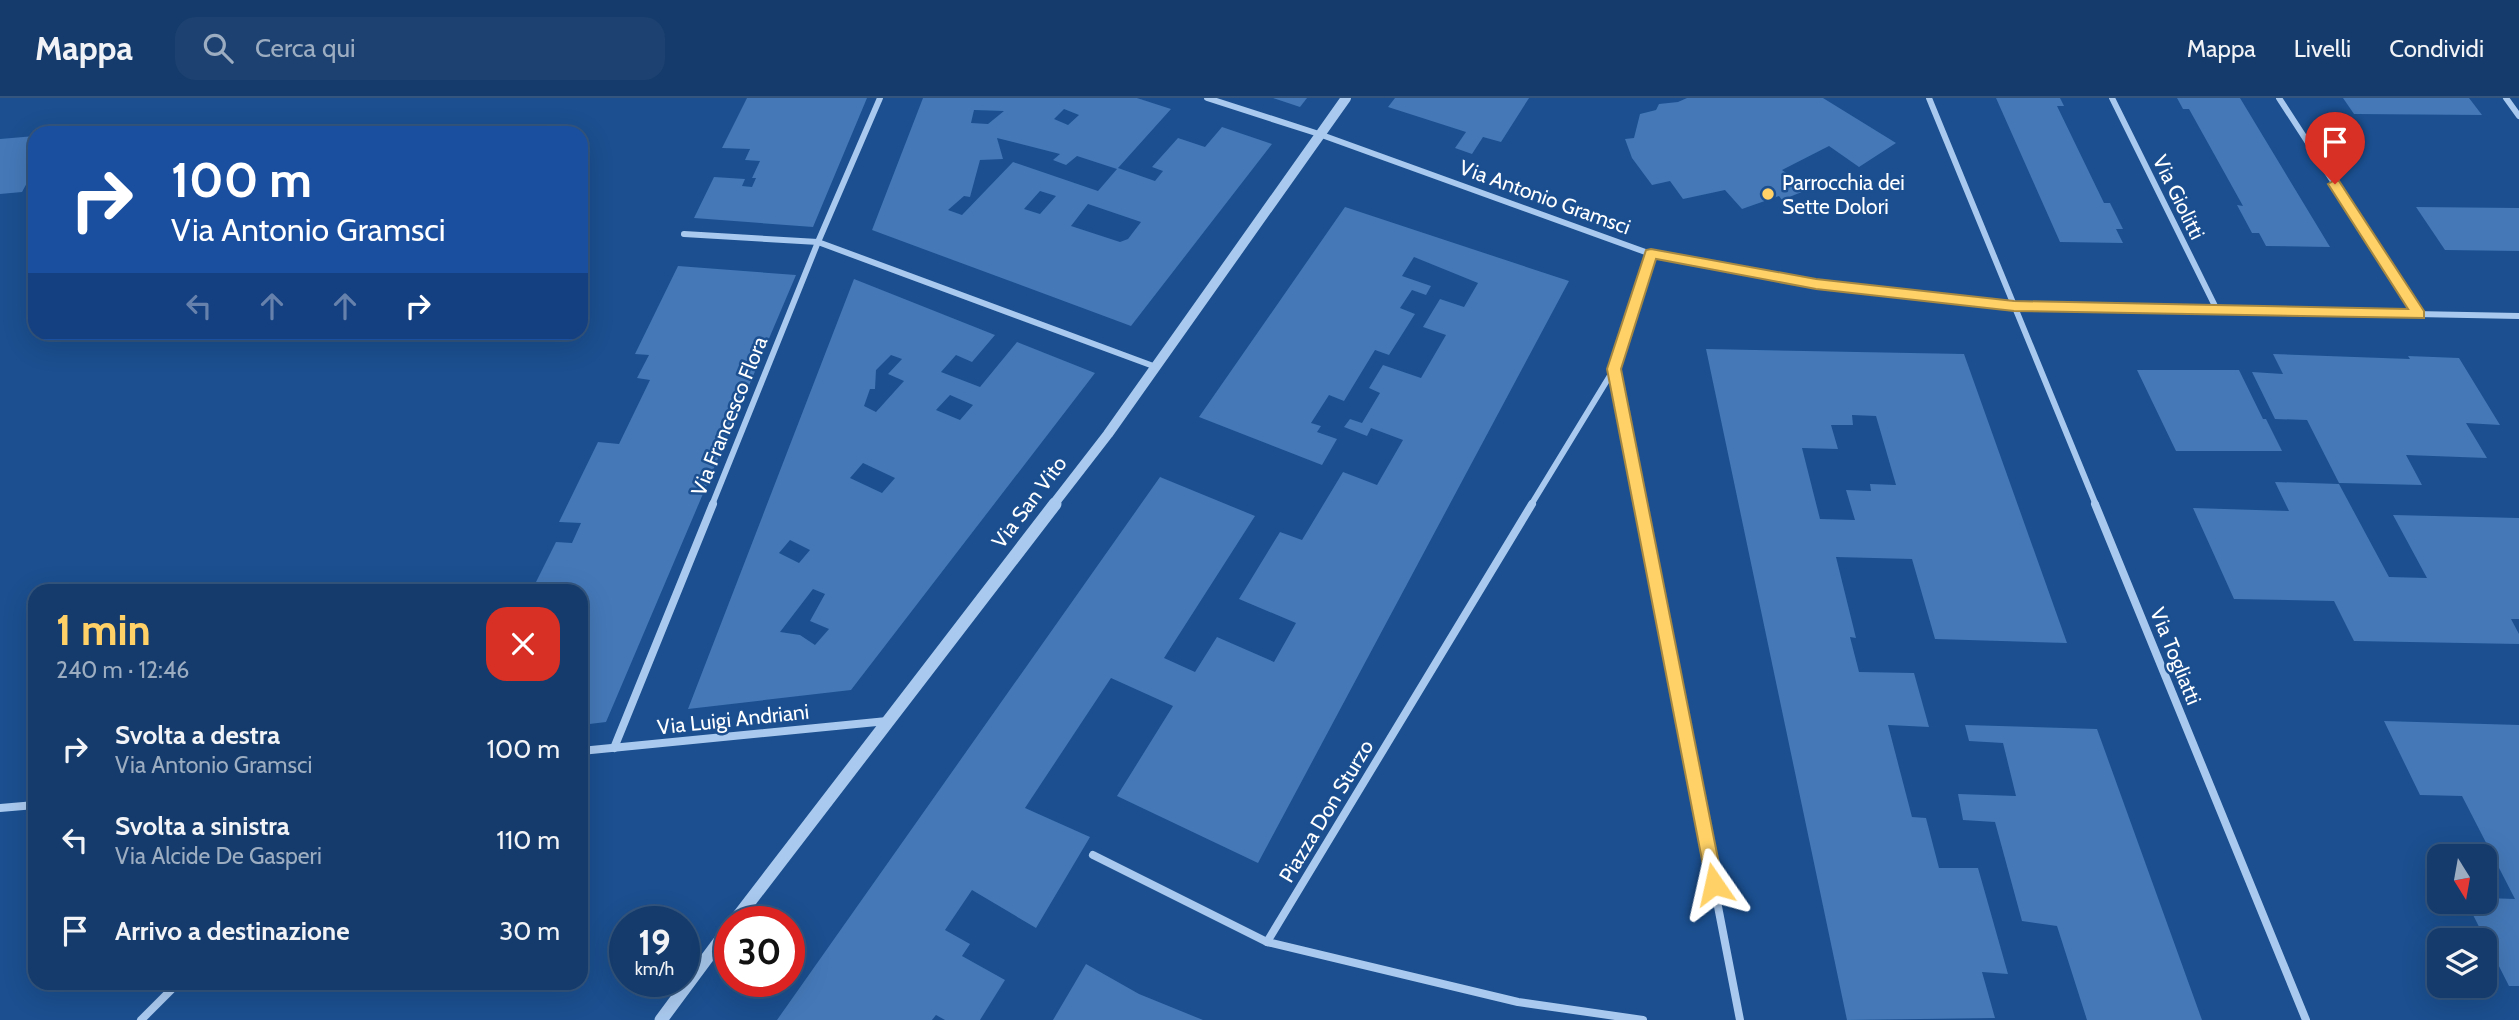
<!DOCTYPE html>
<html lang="it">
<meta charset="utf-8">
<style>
:root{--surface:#143b6b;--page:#1d4271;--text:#f1f3f6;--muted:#9dadc1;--line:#33557e;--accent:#ffd166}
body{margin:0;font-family:Cabin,sans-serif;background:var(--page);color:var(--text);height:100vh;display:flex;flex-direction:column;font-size:26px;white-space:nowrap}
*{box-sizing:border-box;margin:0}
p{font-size:23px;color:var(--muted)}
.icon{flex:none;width:38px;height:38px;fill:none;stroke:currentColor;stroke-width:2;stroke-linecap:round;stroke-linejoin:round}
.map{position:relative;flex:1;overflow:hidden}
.panel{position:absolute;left:28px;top:486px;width:560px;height:406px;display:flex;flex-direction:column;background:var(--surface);border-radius:21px;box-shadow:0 7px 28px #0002,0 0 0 2px var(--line)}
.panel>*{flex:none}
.top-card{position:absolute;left:28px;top:28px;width:560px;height:214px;border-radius:21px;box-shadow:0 7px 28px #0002,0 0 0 2px var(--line);background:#1a4fa0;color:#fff;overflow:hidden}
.needle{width:46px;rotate:169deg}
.tools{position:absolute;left:2427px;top:746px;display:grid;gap:14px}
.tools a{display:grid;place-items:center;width:70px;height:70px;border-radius:14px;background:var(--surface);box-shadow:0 7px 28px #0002,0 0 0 2px var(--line);font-size:35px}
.speed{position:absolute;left:609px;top:808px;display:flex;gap:14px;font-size:35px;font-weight:700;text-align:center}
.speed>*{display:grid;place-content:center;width:91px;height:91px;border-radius:50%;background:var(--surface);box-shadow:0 7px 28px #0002,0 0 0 2px var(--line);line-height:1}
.speed small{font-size:18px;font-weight:400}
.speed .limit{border:10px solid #d22;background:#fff;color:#111}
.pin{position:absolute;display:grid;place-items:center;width:60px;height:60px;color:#fff;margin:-72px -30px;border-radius:50% 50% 50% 0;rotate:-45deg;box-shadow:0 0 7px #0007}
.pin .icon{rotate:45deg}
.me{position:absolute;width:77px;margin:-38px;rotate:349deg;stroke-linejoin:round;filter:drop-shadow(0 0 5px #0008)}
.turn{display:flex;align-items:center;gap:24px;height:147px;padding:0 28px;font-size:32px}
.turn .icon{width:91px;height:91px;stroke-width:2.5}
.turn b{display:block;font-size:49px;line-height:60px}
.lanes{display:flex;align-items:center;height:66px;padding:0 28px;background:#0003;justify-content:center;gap:35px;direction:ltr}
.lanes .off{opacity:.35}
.round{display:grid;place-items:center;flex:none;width:74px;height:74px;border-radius:21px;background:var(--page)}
.summary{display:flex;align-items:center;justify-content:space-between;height:119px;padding:0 28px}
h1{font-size:42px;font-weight:700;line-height:52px;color:var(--accent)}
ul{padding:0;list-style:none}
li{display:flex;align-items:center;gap:21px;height:91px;padding:0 28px}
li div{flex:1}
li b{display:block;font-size:26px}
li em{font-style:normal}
header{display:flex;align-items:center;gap:42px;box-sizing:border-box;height:98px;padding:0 35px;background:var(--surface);border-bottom:2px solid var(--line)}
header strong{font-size:33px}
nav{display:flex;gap:38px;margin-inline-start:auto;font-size:24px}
.search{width:490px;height:63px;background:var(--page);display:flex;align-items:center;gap:18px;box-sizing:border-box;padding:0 24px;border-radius:21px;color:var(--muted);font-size:26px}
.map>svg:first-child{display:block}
</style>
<header>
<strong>Mappa</strong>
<div class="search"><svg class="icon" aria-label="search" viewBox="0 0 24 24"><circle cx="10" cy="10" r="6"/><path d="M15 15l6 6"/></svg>Cerca qui</div>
<nav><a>Mappa</a><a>Livelli</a><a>Condividi</a></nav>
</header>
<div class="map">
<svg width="2519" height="922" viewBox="0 0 2519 922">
<rect width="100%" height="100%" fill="#1b4f8f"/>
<g fill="#4478b7" fill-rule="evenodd">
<polygon points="747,0 867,0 813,129 694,120 714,79 745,81 742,88 752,89 756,80 752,80 760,63 745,62 750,51 722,50"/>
<path d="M923,0H1137L1171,11L1118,70L1155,83L1163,73L1152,69L1178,40L1205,49L1222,29L1272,46L1131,228L872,132ZM1064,11L1079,17L1068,27L1054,21ZM974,12L1004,13L988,26L971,25ZM997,40L1060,56L1053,62L1066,67L1077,58L1117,71L1098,93L1013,64L962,117L948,112L964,98L970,99L980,62L1003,61ZM1040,93L1056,98L1040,116L1024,111ZM1088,106L1141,124L1128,141L1120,144L1071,128Z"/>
<polygon points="1273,0 1307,0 1300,9"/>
<polygon points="1395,0 1529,0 1501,44 1483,39 1472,56 1455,50 1466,34 1388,9"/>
<polygon points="1687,0 1823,0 1896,45 1859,69 1829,48 1782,72 1809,91 1782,102 1779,98 1742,111 1725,92 1683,101 1670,83 1652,87 1632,60 1625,41 1634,40 1640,16 1656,12 1659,6 1678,4"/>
<polygon points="1996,0 2060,0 2064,8 2057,8 2104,105 2110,105 2123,131 2116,131 2123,145 2060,144"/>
<polygon points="2177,0 2240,0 2330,149 2266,148 2259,135 2252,135 2237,107 2243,108 2189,11 2183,11"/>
<polygon points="2343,0 2469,0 2482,17 2354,16"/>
<polygon points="35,38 35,70 22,94 0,96 0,41"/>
<polygon points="1345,109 1569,183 1258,765 1117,698 1173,608 1111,580 1025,710 1090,739 1036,830 972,792 945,832 970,846 962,858 1005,882 980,922 945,922 936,917 932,922 777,922 1160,379 1255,418 1164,560 1195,574 1217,539 1274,564 1296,525 1239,501 1280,434 1302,442 1343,374 1377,387 1403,342 1371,330 1367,338 1344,329 1350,321 1362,325 1380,295 1369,290 1383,267 1421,280 1446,237 1423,229 1440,201 1464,209 1478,185 1414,159 1402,178 1431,188 1426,197 1412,192 1400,210 1415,216 1389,257 1375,252 1344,303 1329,297 1311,325 1321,328 1317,334 1337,341 1322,367 1199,319"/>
<polygon points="2416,109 2519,110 2519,153 2445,152"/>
<polygon points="678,168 796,177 606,624 581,627 581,494 531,494 556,444 572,445 581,425 559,424 598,344 619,346 650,282 637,280 649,257 635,256"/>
<path d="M854,181L995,237L972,264L956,257L941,274L980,289L1017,244L1095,275L851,592L688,611ZM891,257L902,261L888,276L904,283L876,314L864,308L870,291H875L876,272ZM950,297L973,307L960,322L936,312ZM863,365L895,380L882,395L850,380ZM790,442L810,452L799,465L779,455ZM813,491L825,496L810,523L829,531L815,547L800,537L780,534Z"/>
<path d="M1706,251L1964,256L2067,545L1935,541L1912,461L1836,459L1856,540L1850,539L1859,574L1914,575L1929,629L1888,627L1912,719L1926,720L1939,770H1978L2008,876L1982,874L1995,920L1847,922ZM1852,317L1876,318L1896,387L1870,386L1871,393L1846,392L1855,422L1820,421L1802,350L1838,351L1831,327H1853Z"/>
<polygon points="2273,256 2410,261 2408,258 2459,260 2500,327 2466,325 2487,360 2406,357 2422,387 2339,385 2307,322 2275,321 2252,274 2283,276"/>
<polygon points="2137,272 2239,272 2263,321 2266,321 2282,353 2176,353"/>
<polygon points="2275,384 2339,386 2389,479 2427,480 2393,417 2519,420 2519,521 2511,521 2519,536 2519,546 2354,543 2334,503 2234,501 2193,410 2289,413"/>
<polygon points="2384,623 2519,627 2519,888 2509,888 2466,803 2485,803 2485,800 2515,801 2462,698 2420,697"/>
<polygon points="1965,627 2097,631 2202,922 2087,922 2057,828 2022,823 1995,724 1963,722 1958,696 2016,698 2003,645 1969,643"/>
<polygon points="1086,866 1139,896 1203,922 1053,922"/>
</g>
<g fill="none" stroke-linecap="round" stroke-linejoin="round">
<g stroke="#a9c9ee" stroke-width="6">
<polyline points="1207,0 1319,36 1651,156 1817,186 2014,208 2519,218"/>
<polyline points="1929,0 2096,407"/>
<polyline points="2112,0 2217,212"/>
<polyline points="2279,0 2419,216"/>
<polyline points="2506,0 2519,18"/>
<polyline points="684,136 818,144 1156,269"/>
<polyline points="1614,272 1640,407"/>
<polyline points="712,407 818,144 880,0"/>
<polyline points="1531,407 1614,271 1651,156"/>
</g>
<g stroke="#a9c9ee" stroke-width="8">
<polyline points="1532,406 1267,844 1518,904 1643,922"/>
<polyline points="1640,406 1740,922"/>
<polyline points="2095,406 2306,922"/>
<polyline points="614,650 713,406"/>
<polyline points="581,653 887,623"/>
<polyline points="0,710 35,707"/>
<polyline points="1093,757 1267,844"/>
<polyline points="141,922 177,886"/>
</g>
<polyline stroke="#a9c9ee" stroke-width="10" points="1053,407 1108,336 1346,0"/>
<g stroke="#a9c9ee" stroke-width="13">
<polyline points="734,824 1055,406"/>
<polyline points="661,922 730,829"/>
</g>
</g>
<polygon fill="#ffd166" stroke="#a68842" stroke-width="2" points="2335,82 2339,83 2424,213 2424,220 2014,213 1816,191 1656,161 1621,271 1723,786 1721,793 1714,795 1708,793 1607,271 1646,152 1651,151 1816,181 2014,203 2408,211 2328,86"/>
<circle fill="#ffd166" stroke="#1b4f8f" stroke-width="2.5" cx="1768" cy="96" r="7"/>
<g text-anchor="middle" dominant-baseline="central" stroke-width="5" stroke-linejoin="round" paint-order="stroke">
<g font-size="21" fill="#fff" stroke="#1b4f8f" text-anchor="start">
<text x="1782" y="84">Parrocchia dei<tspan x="1782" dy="24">Sette Dolori</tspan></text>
</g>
<g font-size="21" fill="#fff" stroke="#1b4f8f">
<text transform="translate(1545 99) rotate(20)">Via Antonio Gramsci</text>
<text transform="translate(2179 99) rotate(64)">Via Giolitti</text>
<text transform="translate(729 318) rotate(-68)">Via Francesco Flora</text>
<text transform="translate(1029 404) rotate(-53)">Via San Vito</text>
<text transform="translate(2176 558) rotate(68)">Via Togliatti</text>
<text transform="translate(733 621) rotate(-6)">Via Luigi Andriani</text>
<text transform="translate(1326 713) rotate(-59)">Piazza Don Sturzo</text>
</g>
</g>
</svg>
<div class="tools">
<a><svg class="needle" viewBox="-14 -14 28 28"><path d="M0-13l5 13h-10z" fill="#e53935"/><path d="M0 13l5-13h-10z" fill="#9dadc1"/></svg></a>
<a><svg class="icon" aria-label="layers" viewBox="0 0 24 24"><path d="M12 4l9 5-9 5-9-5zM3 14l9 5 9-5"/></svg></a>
</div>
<div class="speed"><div>19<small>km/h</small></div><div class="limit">30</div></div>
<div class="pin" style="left:2335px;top:86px;background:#d93025"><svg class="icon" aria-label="arrive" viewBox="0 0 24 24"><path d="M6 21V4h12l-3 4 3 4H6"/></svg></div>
<svg class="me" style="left:1714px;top:786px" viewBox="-20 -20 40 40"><path d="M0-17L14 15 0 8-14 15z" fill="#ffd166" stroke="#fff" stroke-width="4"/></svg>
<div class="top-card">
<div class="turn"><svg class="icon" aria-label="right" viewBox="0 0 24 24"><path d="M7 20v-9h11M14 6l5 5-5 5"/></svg><div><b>100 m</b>Via Antonio Gramsci</div></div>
<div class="lanes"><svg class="icon off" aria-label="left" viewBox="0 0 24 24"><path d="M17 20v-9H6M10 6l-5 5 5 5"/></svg><svg class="icon off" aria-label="ahead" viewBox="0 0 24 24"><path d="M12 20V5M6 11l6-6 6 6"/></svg><svg class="icon off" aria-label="ahead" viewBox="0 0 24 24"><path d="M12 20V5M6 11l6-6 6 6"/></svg><svg class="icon" aria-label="right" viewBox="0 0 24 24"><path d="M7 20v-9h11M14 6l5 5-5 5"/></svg></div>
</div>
<section class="panel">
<div class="summary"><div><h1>1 min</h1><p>240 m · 12:46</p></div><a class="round" style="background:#d93025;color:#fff"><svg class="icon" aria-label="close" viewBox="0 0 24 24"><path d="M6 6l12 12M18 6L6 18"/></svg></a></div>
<ul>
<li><svg class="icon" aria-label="right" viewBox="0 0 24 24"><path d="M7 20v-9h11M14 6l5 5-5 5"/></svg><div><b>Svolta a destra</b><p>Via Antonio Gramsci</p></div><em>100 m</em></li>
<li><svg class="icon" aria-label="left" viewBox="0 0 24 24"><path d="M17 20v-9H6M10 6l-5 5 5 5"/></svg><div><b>Svolta a sinistra</b><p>Via Alcide De Gasperi</p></div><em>110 m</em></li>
<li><svg class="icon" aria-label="arrive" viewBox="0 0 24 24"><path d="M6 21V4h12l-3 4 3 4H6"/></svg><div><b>Arrivo a destinazione</b></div><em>30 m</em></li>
</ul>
</section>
</div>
